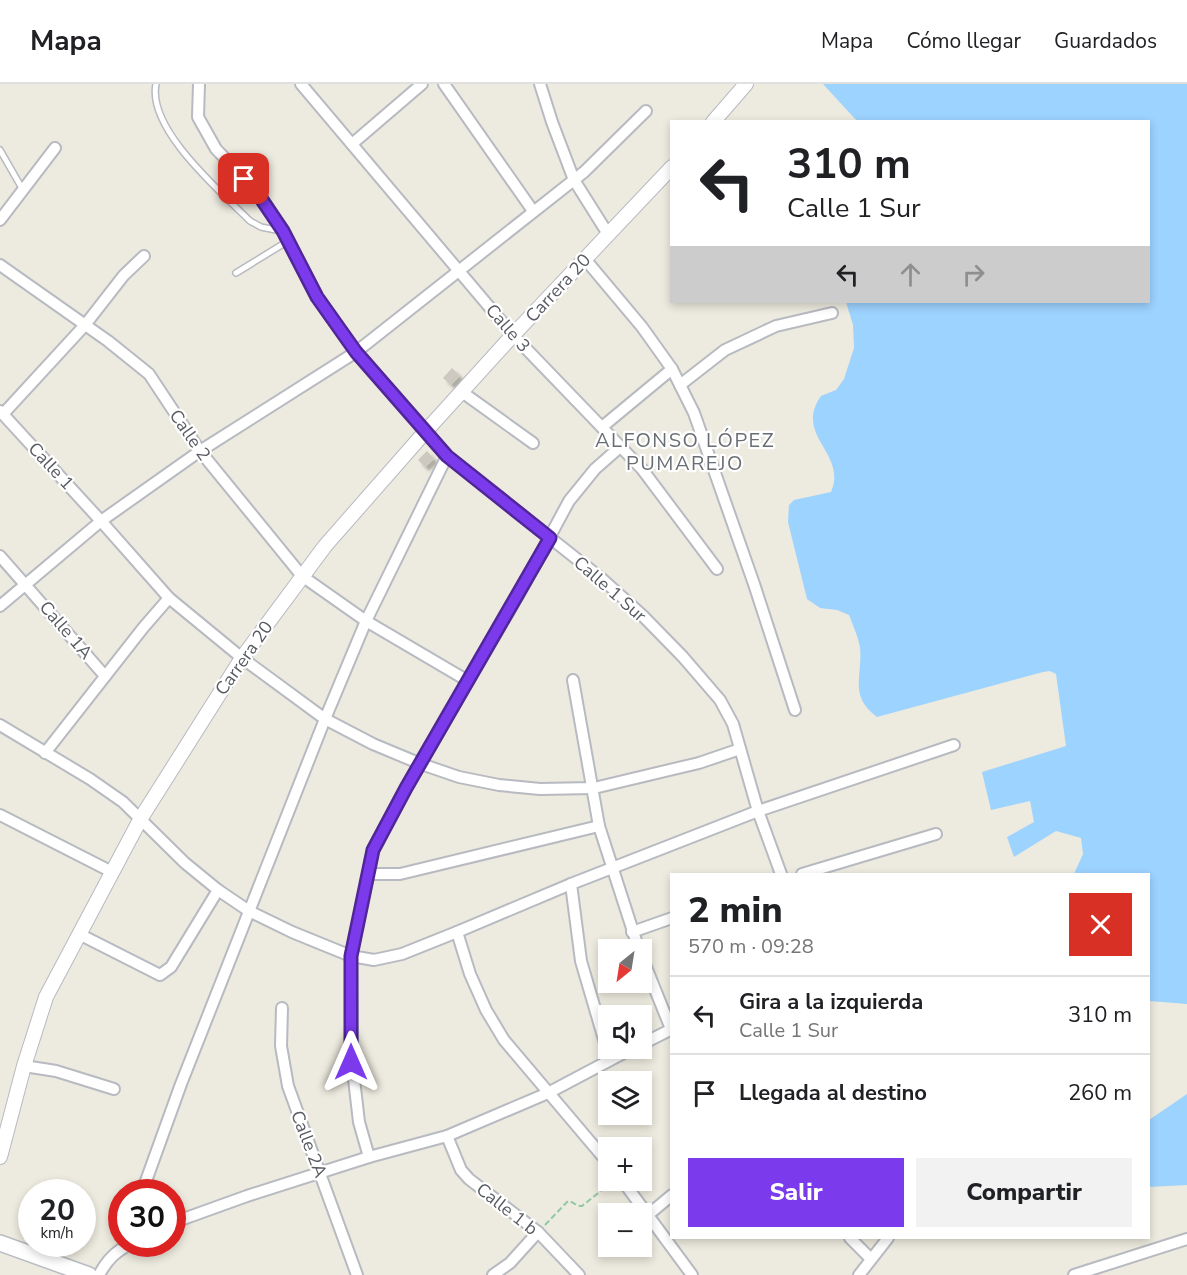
<!DOCTYPE html>
<html lang="es">
<meta charset="utf-8">
<style>
:root{--surface:#fff;--page:#f2f2f2;--text:#202124;--muted:#757577;--line:#e0e0e0;--accent:#7c3aed}
body{margin:0;font-family:"Nunito Sans",sans-serif;background:var(--page);color:var(--text);height:100vh;display:flex;flex-direction:column;font-size:22px;white-space:nowrap}
*{box-sizing:border-box;margin:0}
p{font-size:20px;color:var(--muted)}
.icon{flex:none;width:33px;height:33px;fill:none;stroke:currentColor;stroke-width:2;stroke-linecap:round;stroke-linejoin:round}
.map{position:relative;flex:1;overflow:hidden}
.side{position:absolute;left:670px;top:789px;width:480px;height:366px;display:flex;flex-direction:column;background:var(--surface);border-radius:0px;box-shadow:0 3px 9px #0003}
.side>*{flex:none}
.hud{position:absolute;left:670px;top:36px;width:480px;height:183px;border-radius:0px;box-shadow:0 3px 9px #0003;background:#fff;color:var(--text);overflow:hidden}
.needle{width:39px;rotate:210deg}
.buttons{position:absolute;left:598px;top:855px;display:grid;gap:12px}
.buttons a{display:grid;place-items:center;width:54px;height:54px;border-radius:0px;background:var(--surface);box-shadow:0 3px 9px #0003;font-size:30px}
.speed{position:absolute;left:18px;top:1095px;display:flex;gap:12px;font-size:30px;font-weight:700;text-align:center}
.speed>*{display:grid;place-content:center;width:78px;height:78px;border-radius:50%;background:var(--surface);box-shadow:0 3px 9px #0003;line-height:1}
.speed small{font-size:15px;font-weight:400}
.speed .limit{border:9px solid #d22;background:#fff;color:#111}
.pin{position:absolute;display:grid;place-items:center;width:51px;height:51px;color:#fff;margin:-26px;border-radius:12px;box-shadow:0 3px 9px #0006}
.me{position:absolute;width:66px;margin:-33px;rotate:0deg;stroke-linejoin:round;filter:drop-shadow(0 0 4px #0008)}
.turn{display:flex;align-items:center;gap:21px;height:126px;padding:0 18px;font-size:27px}
.turn .icon{width:78px;height:78px;stroke-width:2.5}
.turn b{display:block;font-size:42px;line-height:51px}
.lanes{display:flex;align-items:center;height:57px;padding:0 18px;background:#0003;justify-content:center;gap:30px;direction:ltr}
.lanes .off{opacity:.35}
.round{display:grid;place-items:center;flex:none;width:63px;height:63px;border-radius:0px;background:var(--page)}
.overview{display:flex;align-items:center;justify-content:space-between;height:102px;padding:0 18px}
h1{font-size:36px;font-weight:800;line-height:45px}
.button{display:flex;gap:12px;margin-top:auto;padding:12px 18px}
.button a{flex:1;height:69px;border-radius:0px;background:var(--accent);color:#fff;font-size:24px;font-weight:800;line-height:69px;text-align:center}
.button a+a{background:var(--page);color:var(--text)}
ul{padding:0;list-style:none}
li{display:flex;align-items:center;gap:18px;height:78px;padding:0 18px;border-top:2px solid var(--line)}
li div{flex:1}
li b{display:block;font-size:22px}
li em{font-style:normal}
header{display:flex;align-items:center;gap:36px;box-sizing:border-box;height:84px;padding:0 30px;background:var(--surface);border-bottom:2px solid var(--line)}
header strong{font-size:28px}
nav{display:flex;gap:33px;margin-inline-start:auto;font-size:21px}
.map>svg:first-child{display:block}
</style>
<header>
<strong>Mapa</strong>
<nav><a>Mapa</a><a>Cómo llegar</a><a>Guardados</a></nav>
</header>
<div class="map">
<svg width="1187" height="1191" viewBox="0 0 1187 1191">
<defs>
<filter id="shadow"><feDropShadow dx="4" dy="4" stdDeviation="1.5" flood-color="#0004"/></filter>
</defs>
<rect width="100%" height="100%" fill="#edeadf"/>
<g fill="#9dd3ff">
<path d="M823,0H1187V920L1149,917V790H1074L1083,770L1081,754L1056,747L1014,773L1007,753L1034,738L1030,717L991,726L982,688L1066,662L1056,590L1050,587L1043,588L877,633C848,611 863,593 860,563C858,553 853,541 849,531L837,526L820,524L807,515L788,438L789,421L794,416L831,408C848,369 793,352 821,312L836,306L844,295L854,264L853,241L846,218H1149V38L857,37Z"/>
<polygon points="1187,1010 1187,1101 1149,1103 1149,1036"/>
</g>
<g fill="#cdc8c0" filter="url(#shadow)">
<polygon points="452,284 460,292 451,301 443,294"/>
<polygon points="427,367 434,375 425,383 418,376"/>
</g>
<g fill="none" stroke-linecap="round" stroke-linejoin="round">
<g stroke="#b7bac0" stroke-width="8">
<g id="service">
<path d="M156,0C147,45 220,107 250,137L261,143L281,147"/>
<polyline points="0,66 23,106"/>
<polyline points="236,189 288,157"/>
</g>
</g>
<g stroke="#b7bac0" stroke-width="14">
<g id="minor">
<polyline points="199,0 198,33 216,65 259,110 283,147 317,213 356,268 447,372 602,495 643,532 683,573 720,616 733,640 758,727 781,790"/>
<polyline points="301,0 513,251 642,385 717,485"/>
<polyline points="444,0 533,127"/>
<polyline points="540,0 552,38 574,96 608,150"/>
<polyline points="352,60 422,0"/>
<polyline points="0,136 55,64"/>
<polyline points="585,175 642,243 672,285 694,329 754,500 795,626"/>
<polyline points="0,181 108,257 149,290 200,367 302,492 366,537 468,597"/>
<polyline points="680,301 725,266 776,242 832,229"/>
<polyline points="462,308 533,359"/>
<polyline points="0,327 101,437 169,514 242,574 325,635 373,660 421,680 459,693 499,701 540,705 594,704 699,679 740,665"/>
<polyline points="3,330 85,241 124,191 144,172"/>
<polyline points="602,343 672,285"/>
<polyline points="0,472 105,592"/>
<polyline points="0,522 101,437 200,367 356,268 584,88 646,27"/>
<polyline points="573,596 599,742 639,866"/>
<polyline points="0,641 90,695 123,718 185,779 218,806 249,827 292,848 351,872 374,876 402,870 457,848 571,800 758,727 954,661"/>
<polyline points="45,669 143,544 169,514"/>
<polyline points="0,731 112,788"/>
<polyline points="369,790 400,790 599,742"/>
<polyline points="802,790 936,750"/>
<polyline points="571,800 581,877 610,976"/>
<polyline points="457,848 470,890 486,926 504,956 609,1080"/>
<polyline points="632,848 672,834"/>
<polyline points="79,850 160,891 171,883 218,806"/>
<polyline points="642,873 671,945"/>
<polyline points="282,924 281,962 288,1002 357,1191"/>
<polyline points="642,960 672,945"/>
<polyline points="24,982 56,987 114,1005"/>
<polyline points="447,1052 461,1086 469,1095 538,1148 579,1191"/>
<polyline points="369,1073 359,1038 352,978 351,872 373,766 406,704 520,508 569,417 595,385 620,363"/>
<polyline points="622,1096 692,1191"/>
<polyline points="142,1108 181,1000 325,635 366,537 447,372"/>
<polyline points="648,1131 672,1111"/>
<polyline points="172,1139 247,1112 369,1073 447,1052 548,1009 633,964"/>
<polyline points="850,1154 871,1175"/>
<path d="M99,1191C107,1176 115,1168 130,1160"/>
<polyline points="493,1191 510,1179 538,1148"/>
<polyline points="859,1191 888,1154"/>
<polyline points="1074,1191 1187,1155"/>
</g>
</g>
<g stroke="#b7bac0" stroke-width="16">
<g id="tertiary">
<polyline points="713,38 746,0"/>
<polyline points="0,1073 24,982 46,913 141,734 242,574 325,462 425,348 513,251 672,83"/>
</g>
</g>
<g stroke="#b8bcc3" stroke-width="18">
<polyline id="secondary" points="0,1159 89,1191"/>
</g>
<polyline stroke="#91c9a2" stroke-width="2" stroke-dasharray="6 3" stroke-linecap="butt" points="545,1141 567,1118 570,1117 578,1122 582,1122 612,1098"/>
<use href="#service" stroke="#fff" stroke-width="5"/>
<use href="#minor" stroke="#fff" stroke-width="10"/>
<use href="#tertiary" stroke="#fff" stroke-width="14"/>
<use href="#secondary" stroke="#fff" stroke-width="15"/>
</g>
<g fill="none" stroke-linecap="round" stroke-linejoin="round">
<g stroke="#51269a" stroke-width="15">
<polyline id="route" points="244,95 258,110 283,147 317,213 356,268 447,372 550,454 406,704 373,766 351,872 351,978"/>
</g>
<use href="#route" stroke="#7c3aed" stroke-width="10"/>
</g>
<g text-anchor="middle" dominant-baseline="central" stroke-width="4.5" stroke-linejoin="round" paint-order="stroke">
<g font-size="18" fill="#585c62" stroke="#fff">
<text transform="translate(558 204) rotate(-47)">Carrera 20</text>
<text transform="translate(508 244) rotate(49)">Calle 3</text>
<text transform="translate(190 351) rotate(55)">Calle 2</text>
<text transform="translate(51 382) rotate(47)">Calle 1</text>
<text transform="translate(610 505) rotate(41)">Calle 1 Sur</text>
<text transform="translate(66 546) rotate(49)">Calle 1A</text>
<text transform="translate(244 574) rotate(-55)">Carrera 20</text>
<text transform="translate(309 1060) rotate(69)">Calle 2A</text>
<text transform="translate(507 1125) rotate(38)">Calle 1 b</text>
</g>
<g font-size="20" letter-spacing="1.5" fill="#696e74" stroke="#fff">
<text x="685" y="356">ALFONSO LÓPEZ<tspan x="685" dy="23">PUMAREJO</tspan></text>
</g>
</g>
</svg>
<div class="buttons">
<a><svg class="needle" viewBox="-14 -14 28 28"><path d="M0-13l5 13h-10z" fill="#e53935"/><path d="M0 13l5-13h-10z" fill="#757577"/></svg></a>
<a><svg class="icon" aria-label="sound" viewBox="0 0 24 24"><path d="M4 9h4l5-4v14l-5-4H4zM17 9q2 3 0 6"/></svg></a>
<a><svg class="icon" aria-label="layers" viewBox="0 0 24 24"><path d="M12 4l9 5-9 5-9-5zM3 14l9 5 9-5"/></svg></a>
<a>+</a>
<a>−</a>
</div>
<div class="speed"><div>20<small>km/h</small></div><div class="limit">30</div></div>
<div class="pin" style="left:244px;top:95px;background:#d93025"><svg class="icon" aria-label="arrive" viewBox="0 0 24 24"><path d="M6 21V4h12l-3 4 3 4H6"/></svg></div>
<svg class="me" style="left:351px;top:978px" viewBox="-20 -20 40 40"><path d="M0-17L14 15 0 8-14 15z" fill="#7c3aed" stroke="#fff" stroke-width="4"/></svg>
<div class="hud">
<div class="turn"><svg class="icon" aria-label="left" viewBox="0 0 24 24"><path d="M17 20v-9H6M10 6l-5 5 5 5"/></svg><div><b>310 m</b>Calle 1 Sur</div></div>
<div class="lanes"><svg class="icon" aria-label="left" viewBox="0 0 24 24"><path d="M17 20v-9H6M10 6l-5 5 5 5"/></svg><svg class="icon off" aria-label="ahead" viewBox="0 0 24 24"><path d="M12 20V5M6 11l6-6 6 6"/></svg><svg class="icon off" aria-label="right" viewBox="0 0 24 24"><path d="M7 20v-9h11M14 6l5 5-5 5"/></svg></div>
</div>
<section class="side">
<div class="overview"><div><h1>2 min</h1><p>570 m · 09:28</p></div><a class="round" style="background:#d93025;color:#fff"><svg class="icon" aria-label="close" viewBox="0 0 24 24"><path d="M6 6l12 12M18 6L6 18"/></svg></a></div>
<ul>
<li><svg class="icon" aria-label="left" viewBox="0 0 24 24"><path d="M17 20v-9H6M10 6l-5 5 5 5"/></svg><div><b>Gira a la izquierda</b><p>Calle 1 Sur</p></div><em>310 m</em></li>
<li><svg class="icon" aria-label="arrive" viewBox="0 0 24 24"><path d="M6 21V4h12l-3 4 3 4H6"/></svg><div><b>Llegada al destino</b></div><em>260 m</em></li>
</ul>
<div class="button"><a>Salir</a><a>Compartir</a></div>
</section>
</div>
